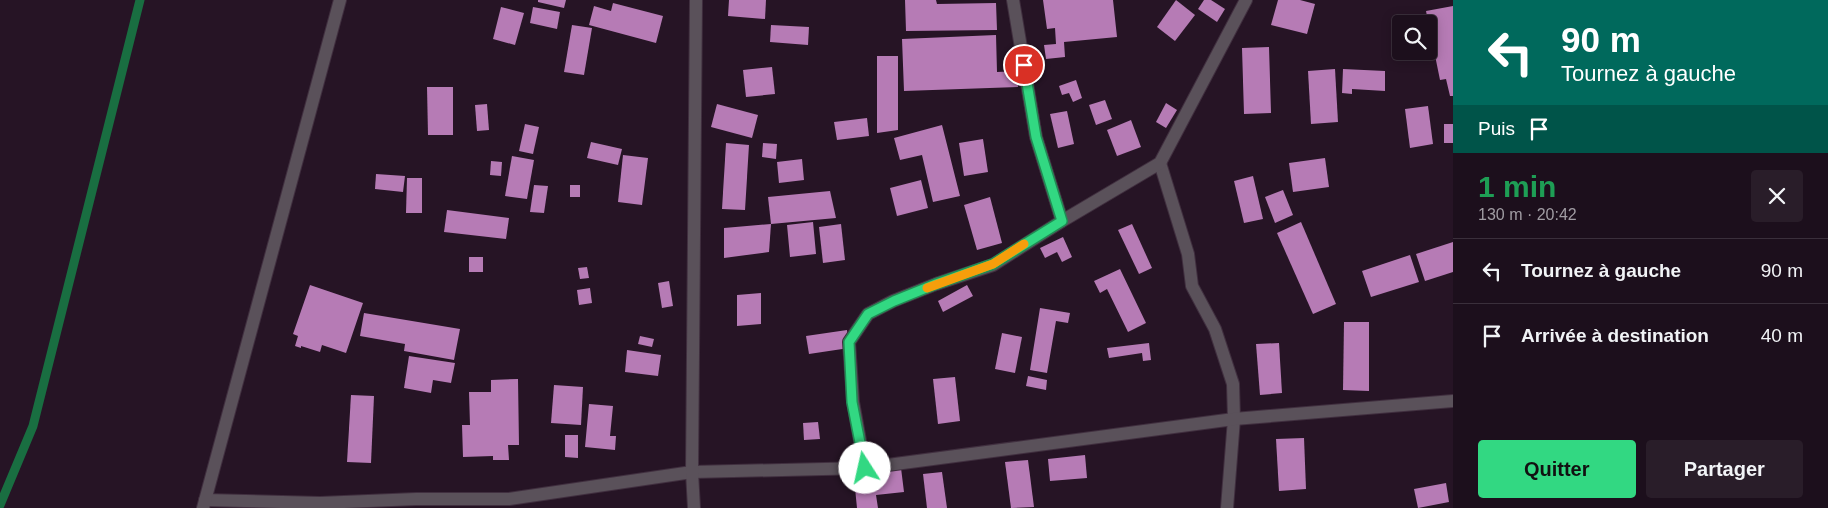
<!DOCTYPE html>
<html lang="fr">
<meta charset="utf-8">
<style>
:root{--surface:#1c0f1c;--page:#291d29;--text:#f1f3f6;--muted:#a09ca3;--line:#3a2f3b;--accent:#32d882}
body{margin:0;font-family:Arial,sans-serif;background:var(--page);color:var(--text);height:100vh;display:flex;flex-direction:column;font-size:19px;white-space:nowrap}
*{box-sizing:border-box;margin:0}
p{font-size:16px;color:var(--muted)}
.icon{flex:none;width:28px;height:28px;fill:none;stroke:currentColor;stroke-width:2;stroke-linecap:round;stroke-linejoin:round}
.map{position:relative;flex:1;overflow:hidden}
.details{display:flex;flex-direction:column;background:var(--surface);width:375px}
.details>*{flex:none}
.hud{background:#00695c;color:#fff;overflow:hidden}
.tools{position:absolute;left:1392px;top:15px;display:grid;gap:10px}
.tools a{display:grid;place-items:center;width:45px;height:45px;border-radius:5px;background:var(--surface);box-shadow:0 2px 12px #0003,0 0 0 1px var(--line);font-size:25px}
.pin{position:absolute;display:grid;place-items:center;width:42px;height:42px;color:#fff;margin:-21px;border:2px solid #fff;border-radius:50%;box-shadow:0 1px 5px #0007}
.me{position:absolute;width:55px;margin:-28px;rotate:350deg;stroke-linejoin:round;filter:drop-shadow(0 0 4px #0008)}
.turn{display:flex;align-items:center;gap:18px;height:105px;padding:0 25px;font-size:22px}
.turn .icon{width:65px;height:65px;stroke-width:2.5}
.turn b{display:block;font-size:35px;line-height:42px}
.then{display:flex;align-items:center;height:48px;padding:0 25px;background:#0003;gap:10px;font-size:19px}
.round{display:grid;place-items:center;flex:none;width:52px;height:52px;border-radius:5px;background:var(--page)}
.head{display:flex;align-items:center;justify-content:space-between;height:85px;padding:0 25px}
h1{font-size:30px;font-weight:700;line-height:38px;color:#1e9e55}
.action{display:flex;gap:10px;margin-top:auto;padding:10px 25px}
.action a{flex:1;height:58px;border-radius:5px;background:var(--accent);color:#111;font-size:20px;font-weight:700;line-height:58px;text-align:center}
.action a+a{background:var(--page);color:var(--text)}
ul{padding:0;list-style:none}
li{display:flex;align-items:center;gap:15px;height:65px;padding:0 25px;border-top:1px solid var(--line)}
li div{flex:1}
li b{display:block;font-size:19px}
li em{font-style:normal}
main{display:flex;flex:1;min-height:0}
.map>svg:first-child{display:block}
</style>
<main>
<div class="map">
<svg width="1453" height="508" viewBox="0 0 1453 508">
<rect width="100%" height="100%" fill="#261425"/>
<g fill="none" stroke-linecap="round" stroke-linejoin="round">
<polyline stroke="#196e41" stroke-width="9" points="0,505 33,426 140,0"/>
</g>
<g fill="#b67bb5">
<polygon points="538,0 566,0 564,8 538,2"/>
<polygon points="729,0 766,0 765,19 728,16"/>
<polygon points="905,0 936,0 937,4 996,3 997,30 906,31"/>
<polygon points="1043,0 1113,0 1117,37 1064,42 1065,57 1046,59 1044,45 1056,44 1055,28 1047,29"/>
<polygon points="1176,0 1195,15 1175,41 1157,27"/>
<polygon points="1204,0 1211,0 1225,9 1217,22 1198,9"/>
<polygon points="1278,0 1300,0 1315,4 1307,34 1271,25"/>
<polygon points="613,3 663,16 656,43 589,25 594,6 611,11"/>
<polygon points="1453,6 1453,96 1450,96 1446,79 1440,80 1426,11"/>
<polygon points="501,7 524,13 515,45 493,39"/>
<polygon points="533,7 560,12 557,29 530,23"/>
<polygon points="572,25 592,28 584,75 564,72"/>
<polygon points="771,25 809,27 808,45 770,42"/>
<polygon points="996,35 997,72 1017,71 1018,87 904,91 902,39"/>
<polygon points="1269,47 1271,113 1244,114 1242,48"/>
<polygon points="877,56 898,56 898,130 877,133"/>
<polygon points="772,67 775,94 746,97 743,70"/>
<polygon points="1335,69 1338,122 1311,124 1308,71"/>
<polygon points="1343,69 1385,71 1385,91 1352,89 1352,94 1342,93"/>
<polygon points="1076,80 1082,98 1073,102 1069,93 1062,95 1059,86"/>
<polygon points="427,87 453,87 453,135 428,135"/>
<polygon points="1105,100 1112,119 1096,125 1089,105"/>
<polygon points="1166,103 1177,110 1166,128 1156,122"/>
<polygon points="487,104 489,130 477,131 475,105"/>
<polygon points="717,104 758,115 752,138 711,127"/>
<polygon points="1428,106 1433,144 1410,148 1405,109"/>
<polygon points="1067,111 1074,144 1058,148 1050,114"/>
<polygon points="867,118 869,136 837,140 834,122"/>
<polygon points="1131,120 1141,147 1117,156 1107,130"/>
<polygon points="525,124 539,127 533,154 519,151"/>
<rect x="1444" y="124" width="9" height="19"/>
<polygon points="942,125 960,196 933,202 922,155 900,160 894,138"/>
<polygon points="983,139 988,172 964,176 959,143"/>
<polygon points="591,142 622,149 618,165 587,158"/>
<polygon points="726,143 749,145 745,210 722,209"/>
<polygon points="763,143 777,144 776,159 762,157"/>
<polygon points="623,155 648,158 642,205 618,202"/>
<polygon points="512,156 534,160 527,199 505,196"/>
<polygon points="1325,158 1329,187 1293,192 1289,163"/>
<polygon points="802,159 804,180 779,183 777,162"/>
<polygon points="491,161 502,162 501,176 490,175"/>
<polygon points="376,174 405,176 403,192 375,189"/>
<polygon points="1253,176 1263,219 1244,223 1234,181"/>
<polygon points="407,178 422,178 422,213 406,213"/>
<polygon points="921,180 928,208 897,216 890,188"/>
<polygon points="534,185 548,186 544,213 530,212"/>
<rect x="570" y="185" width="10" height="12"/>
<polygon points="1283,190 1293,215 1275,223 1265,197"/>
<polygon points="830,191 836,218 771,224 768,197"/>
<polygon points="990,197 1002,243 977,250 964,205"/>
<polygon points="447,210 509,218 506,239 444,232"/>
<polygon points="813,222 816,254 790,257 787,225"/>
<polygon points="1301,222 1336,304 1313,314 1277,233"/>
<polygon points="771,224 769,252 724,258 724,228"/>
<polygon points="841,224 845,260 823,263 819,227"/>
<polygon points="1132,224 1152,268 1139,274 1118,230"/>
<polygon points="1063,237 1072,257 1062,262 1057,252 1045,258 1040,248"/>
<polygon points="1453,242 1453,272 1425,281 1416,254"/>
<polygon points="1410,255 1419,282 1371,297 1362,271"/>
<rect x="469" y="257" width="14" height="15"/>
<polygon points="587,267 589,278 580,279 578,268"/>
<polygon points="1120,269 1146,323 1128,332 1107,289 1100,293 1094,281"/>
<polygon points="669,281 673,306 662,308 658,283"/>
<polygon points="310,285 363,303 346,353 322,345 320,352 301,346 301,348 295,346 298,336 293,334"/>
<polygon points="967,285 973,296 943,312 938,301"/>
<polygon points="590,288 592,303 579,305 577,290"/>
<polygon points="761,293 761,324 737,326 737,295"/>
<polygon points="1040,308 1070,313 1068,323 1056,321 1047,373 1030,370"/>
<polygon points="364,313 460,329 454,360 404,351 405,344 360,336"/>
<polygon points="1344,322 1369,322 1369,391 1343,390"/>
<polygon points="847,330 849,348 809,354 806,336"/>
<polygon points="1002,333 1022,337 1015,373 995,369"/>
<polygon points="640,336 654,339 652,347 638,344"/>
<polygon points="1149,343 1151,360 1143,361 1142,353 1109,358 1107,348"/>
<polygon points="1279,343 1282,393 1260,395 1256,344"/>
<polygon points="627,350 661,355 658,376 625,372"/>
<polygon points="409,356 455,363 451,383 433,380 431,393 404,388"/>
<polygon points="1028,376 1047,380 1046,390 1026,386"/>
<polygon points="955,377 960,421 938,424 933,379"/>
<polygon points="518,379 519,445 508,445 509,460 493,460 493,456 463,457 462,425 470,425 469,392 491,392 491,380"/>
<polygon points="554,385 583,387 581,425 551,423"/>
<polygon points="351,395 374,396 371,463 347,462"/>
<polygon points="589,404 613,406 610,436 616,436 615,450 585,447"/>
<polygon points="818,422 820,439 804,440 803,423"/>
<polygon points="565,435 578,435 578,458 565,457"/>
<polygon points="1304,438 1306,489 1279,491 1276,439"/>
<polygon points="1085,455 1087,478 1050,481 1048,459"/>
<polygon points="1028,460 1034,507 1011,508 1005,462"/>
<polygon points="901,468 904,492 876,495 878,508 857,508 854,478 870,476 870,472"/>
<polygon points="942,472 947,508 927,508 923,474"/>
<polygon points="1446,483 1449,502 1418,508 1414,489"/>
</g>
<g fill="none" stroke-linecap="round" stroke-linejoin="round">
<g stroke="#402f3f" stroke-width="14">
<g id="street">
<polyline points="1013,0 1036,137 1062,221"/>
<polyline points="1160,163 1188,254 1192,286 1215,329 1233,384 1234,419 1227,508"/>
<polyline points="865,468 853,402 849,342 868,314 893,301 936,284 993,265 1062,221 1160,163 1246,0"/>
<polyline points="205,500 320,503 416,499 509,499 692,472 865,468 1234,419 1453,401"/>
<polyline points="203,508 340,0"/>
<polyline points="694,508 692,472 696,0"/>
</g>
</g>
<use href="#street" stroke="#5a515a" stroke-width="12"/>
</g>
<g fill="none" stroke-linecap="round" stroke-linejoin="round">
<g stroke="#208c54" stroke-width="12">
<polyline id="route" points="865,468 852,402 849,342 868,314 894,301 936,284 993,264 1062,221 1036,137 1024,65"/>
</g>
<use href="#route" stroke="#32d882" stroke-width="9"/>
<polyline stroke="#f59e0b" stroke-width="9" points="927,288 993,264 1024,244"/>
</g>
</svg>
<div class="tools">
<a><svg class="icon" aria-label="search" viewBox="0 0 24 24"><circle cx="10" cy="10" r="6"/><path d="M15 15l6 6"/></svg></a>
</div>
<div class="pin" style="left:1024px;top:65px;background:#d93025"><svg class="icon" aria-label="arrive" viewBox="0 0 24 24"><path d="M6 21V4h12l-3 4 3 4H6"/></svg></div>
<svg class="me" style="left:865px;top:468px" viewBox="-20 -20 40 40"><circle r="19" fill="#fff"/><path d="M0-13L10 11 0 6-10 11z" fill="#32d882"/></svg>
</div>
<section class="details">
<div class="hud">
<div class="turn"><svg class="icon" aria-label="left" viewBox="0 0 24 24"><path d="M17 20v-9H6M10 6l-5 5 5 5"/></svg><div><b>90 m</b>Tournez à gauche</div></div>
<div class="then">Puis<svg class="icon" aria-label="arrive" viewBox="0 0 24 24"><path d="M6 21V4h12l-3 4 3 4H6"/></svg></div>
</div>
<div class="head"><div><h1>1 min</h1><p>130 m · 20:42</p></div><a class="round"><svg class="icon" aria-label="close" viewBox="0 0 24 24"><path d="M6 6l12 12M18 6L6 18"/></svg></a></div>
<ul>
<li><svg class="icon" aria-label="left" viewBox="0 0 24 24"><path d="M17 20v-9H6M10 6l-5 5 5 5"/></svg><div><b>Tournez à gauche</b></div><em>90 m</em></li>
<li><svg class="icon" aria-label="arrive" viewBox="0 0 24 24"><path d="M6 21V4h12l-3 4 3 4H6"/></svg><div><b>Arrivée à destination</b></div><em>40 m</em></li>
</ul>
<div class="action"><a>Quitter</a><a>Partager</a></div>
</section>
</main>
